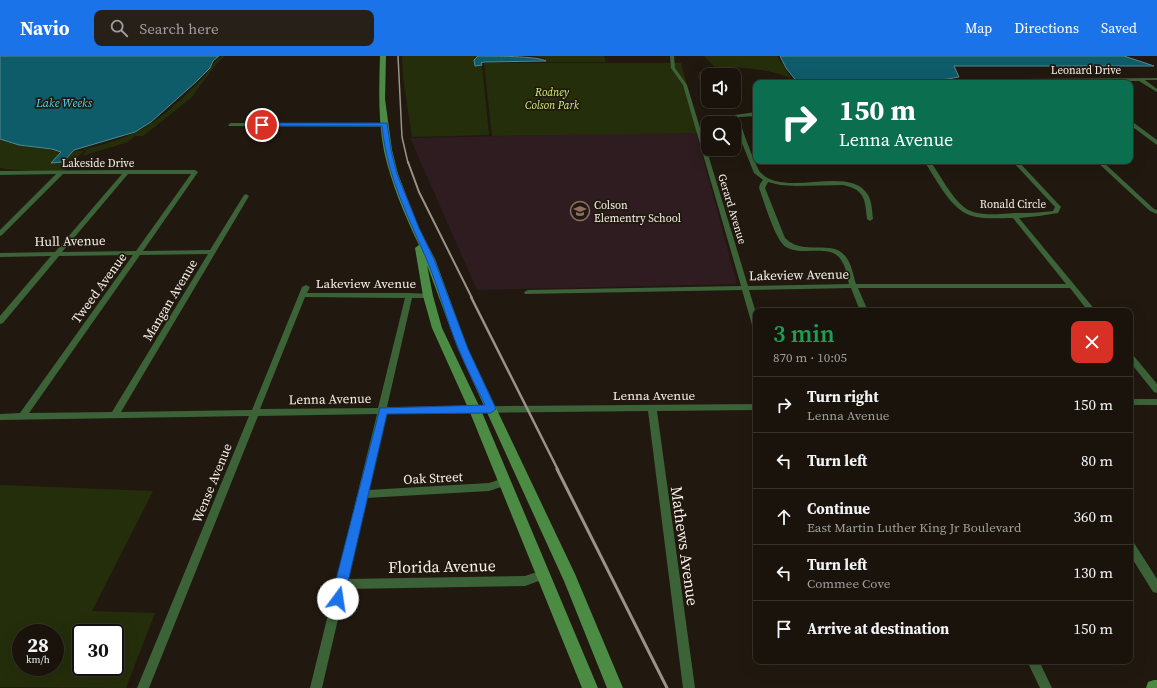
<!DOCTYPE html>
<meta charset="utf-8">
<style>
:root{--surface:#19130b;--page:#262019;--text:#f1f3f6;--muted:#9f9e9d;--line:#37322c;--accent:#1a73e8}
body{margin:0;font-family:"Source Serif 4",serif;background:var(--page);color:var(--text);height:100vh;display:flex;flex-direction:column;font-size:15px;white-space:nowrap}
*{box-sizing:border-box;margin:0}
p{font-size:13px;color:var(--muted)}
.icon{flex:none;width:22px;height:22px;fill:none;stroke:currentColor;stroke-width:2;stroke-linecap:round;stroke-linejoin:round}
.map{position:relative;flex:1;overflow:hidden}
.panel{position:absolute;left:753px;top:252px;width:380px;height:356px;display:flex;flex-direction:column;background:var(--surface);border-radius:8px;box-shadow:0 4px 16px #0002,0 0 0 1px var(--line)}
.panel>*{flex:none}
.banner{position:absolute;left:753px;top:24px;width:380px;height:84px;border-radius:8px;box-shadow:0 4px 16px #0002,0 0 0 1px var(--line);background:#0b6e4f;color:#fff;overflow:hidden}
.buttons{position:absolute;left:701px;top:12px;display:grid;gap:8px}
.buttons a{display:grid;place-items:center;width:40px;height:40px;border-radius:8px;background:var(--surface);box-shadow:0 4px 16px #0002,0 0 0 1px var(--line);font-size:20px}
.speed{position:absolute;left:12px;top:568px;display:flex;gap:8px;font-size:20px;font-weight:700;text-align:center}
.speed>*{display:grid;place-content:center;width:52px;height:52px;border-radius:50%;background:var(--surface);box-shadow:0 4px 16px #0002,0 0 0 1px var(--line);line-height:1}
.speed small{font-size:10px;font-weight:400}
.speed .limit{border:2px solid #111;border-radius:6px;background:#fff;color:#111}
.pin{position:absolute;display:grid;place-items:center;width:34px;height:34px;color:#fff;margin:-17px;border:2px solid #fff;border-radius:50%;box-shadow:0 1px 4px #0007}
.me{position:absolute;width:44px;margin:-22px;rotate:14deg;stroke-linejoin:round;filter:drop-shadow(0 0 3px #0008)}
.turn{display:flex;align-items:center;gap:14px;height:84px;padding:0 20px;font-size:18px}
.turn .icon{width:52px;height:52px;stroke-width:2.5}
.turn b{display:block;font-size:28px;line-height:34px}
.round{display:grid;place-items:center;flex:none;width:42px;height:42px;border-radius:8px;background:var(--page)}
.summary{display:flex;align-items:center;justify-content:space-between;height:68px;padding:0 20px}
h1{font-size:24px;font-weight:600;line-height:30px;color:#1e9e55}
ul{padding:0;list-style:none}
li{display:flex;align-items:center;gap:12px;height:56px;padding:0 20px;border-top:1px solid var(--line)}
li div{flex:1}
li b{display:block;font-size:15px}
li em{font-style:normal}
header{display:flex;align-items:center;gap:24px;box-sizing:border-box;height:56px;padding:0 20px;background:var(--accent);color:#fff}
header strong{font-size:19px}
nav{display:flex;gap:22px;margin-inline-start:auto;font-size:14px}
.search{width:280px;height:36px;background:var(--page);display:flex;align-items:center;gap:10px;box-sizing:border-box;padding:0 14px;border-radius:8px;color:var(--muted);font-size:15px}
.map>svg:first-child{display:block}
</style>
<header>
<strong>Navio</strong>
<div class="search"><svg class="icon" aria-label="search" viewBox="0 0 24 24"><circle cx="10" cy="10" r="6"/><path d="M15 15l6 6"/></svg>Search here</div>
<nav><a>Map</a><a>Directions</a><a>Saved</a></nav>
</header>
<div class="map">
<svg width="1157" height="632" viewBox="0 0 1157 632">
<rect width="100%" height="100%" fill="#21190f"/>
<polygon fill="#2e1c20" points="696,76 737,228 477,234 410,82"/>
<g fill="#252e0b" fill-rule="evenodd">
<path d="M222,0H225L217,7L191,42L143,80H135L128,86L82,100L87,95L81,94C99,90 119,84 136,76C159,66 180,44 198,27C207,19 212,7 222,0Z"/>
<polygon points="402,0 478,0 474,4 475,9 482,9 489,79 412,81 403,22"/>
<polygon points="532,0 604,0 606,6 544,6 546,5 544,2"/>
<path d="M704,0H777L792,23C768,13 743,10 716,12Z"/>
<polygon points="484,7 681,7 690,42 701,77 492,80"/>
<polygon points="699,16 721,16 724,17 720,19 708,19 708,37 705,37 698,21"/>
<polygon points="0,82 19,89 55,94 84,95 61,117 5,113 0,112"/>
<path d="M0,429L153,435L92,555L155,557L126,632L0,631ZM21,577H55V611H21ZM81,577H115V611H81Z"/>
</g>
<g fill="#0e5b69" stroke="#548890">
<polygon points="0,0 219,0 213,5 210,12 197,25 151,66 135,76 74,94 63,106 51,107 61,96 52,93 19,89 0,83"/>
<path d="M478,0C492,0 538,0 546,5L484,6L481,7L482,9L475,10L474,4Z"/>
<polygon points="780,0 1124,0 1154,10 954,10 959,21 925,27 798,27 786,12"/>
<polygon points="734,39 740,44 740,48 711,49 709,45 734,45"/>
</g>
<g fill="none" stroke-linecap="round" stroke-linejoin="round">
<g fill="#3c6237" fill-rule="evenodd">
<path d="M670,0H674L675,12L687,29L748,230L849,228C847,220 846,211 841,204C831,187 802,201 786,191C775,184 764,145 759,132L760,128L763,124L754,117L742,87H734V83H741L733,63L735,59L756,56V60L739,61V63C742,73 756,112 761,117C786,142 850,108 868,139C872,146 872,155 873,163L870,165L867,163C865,143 865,134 843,129L796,130L780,129L768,126L765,132L785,182C804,201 832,182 846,201C852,209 853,219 856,228H1066L1013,162C998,162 980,164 967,158C949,150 935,121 924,105H930C941,120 950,140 965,152C978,161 999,158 1014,157C1027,157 1040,157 1053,155L1055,151L1012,105H1018L1061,151L1058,157L1039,160L1019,162L1096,255H1088L1070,232H858L868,255H860L851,232L749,234L756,257V272L752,269L742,234L525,238L524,236L528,234L741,230L683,29L671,12Z"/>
<polygon points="1157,22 1157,24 1145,24 1157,33 1157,36 1139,25 1022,25 1014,27 1014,24 1022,23"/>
<polygon points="1130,64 1157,84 1157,89 1130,69"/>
<polygon points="231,67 385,67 388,69 385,71 229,70 228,69"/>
<polygon points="1096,105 1102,105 1154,153 1157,154 1157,158 1150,155"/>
<path d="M127,114H195L198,116L143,195L210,194L244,139L246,138L249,140L121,356L252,354L302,231L306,229L310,231L307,237H409L431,238L432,240L428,242H412L387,351L756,348V354L657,355L695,632H683L648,355L385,358L368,434L489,427L504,422L507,423L509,426L507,429L489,435L366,442L347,523L525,520L543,514L547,516L548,519L547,522L525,530L345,533L322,632H310L377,358L258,360L149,632H137L249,360L0,364V358L20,357L133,199L59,200L3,267L0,268V260L51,200L0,201V197L55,196L122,118H63L2,179L0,180V174L56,118L0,119V115ZM128,118H191L136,195L62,196ZM208,198L112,356L29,357L140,199ZM305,241L405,242L378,352L260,353Z"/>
<polygon points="1130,298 1133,299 1157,328 1157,337 1154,336 1130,306"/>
<rect x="1130" y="343" width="27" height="6"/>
<polygon points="1130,485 1134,487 1157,523 1157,537 1153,536 1130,499"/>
<polygon points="1027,605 1039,605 1052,632 1040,632"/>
</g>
<g fill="#4c8b44" fill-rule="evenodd">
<path d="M380,0H386L385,43L392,94L398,118L419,172L435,203L468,293L575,518L623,632H607L564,525L458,293L427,209L433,240L442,272L481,354L598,632H582L469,354L432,272L423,240L415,192L419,189C405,160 391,127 384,95C378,63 379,32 380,0Z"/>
<polygon points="1154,624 1157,624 1157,632 1146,632 1148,626"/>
</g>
<polyline stroke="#9a938a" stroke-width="1.5" points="398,0 402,81 408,107"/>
<polyline stroke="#9a938a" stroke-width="2" points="408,106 419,136 472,242"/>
<polyline stroke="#9a938a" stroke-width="2.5" points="471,241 558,414"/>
<polyline stroke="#9a938a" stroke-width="3" points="557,413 667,632"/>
</g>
<path fill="#1a73e8" stroke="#114b97" d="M260,67H387L391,94L397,118L419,172L434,203L468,293L496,353L491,357L387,358L344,543L342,547L338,548L333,547L331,543L380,352L485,349C476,331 467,313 459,294C446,264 439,232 426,202C407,158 387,120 382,70H260Z"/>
<defs>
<g id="school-ring" transform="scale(1)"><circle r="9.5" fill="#21190f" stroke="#8d6e63" stroke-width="1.5"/><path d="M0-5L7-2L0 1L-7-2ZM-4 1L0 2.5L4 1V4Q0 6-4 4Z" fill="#8d6e63"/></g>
</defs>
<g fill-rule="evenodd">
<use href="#school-ring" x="580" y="155"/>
</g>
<g text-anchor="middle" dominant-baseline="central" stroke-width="3.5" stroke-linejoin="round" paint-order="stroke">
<g font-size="11" fill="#f7f1ea" stroke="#21190f">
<text x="1086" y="14">Leonard Drive</text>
<text x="98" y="107">Lakeside Drive</text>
<text x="1013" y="148">Ronald Circle</text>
<text transform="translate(732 153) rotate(73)">Gerard Avenue</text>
</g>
<g font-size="11" font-style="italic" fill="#d0f27c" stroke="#21190f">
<text x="552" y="36">Rodney<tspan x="552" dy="13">Colson Park</tspan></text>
</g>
<g font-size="11" fill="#f7f1ea" stroke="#21190f" text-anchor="start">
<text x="594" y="149">Colson<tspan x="594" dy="13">Elementry School</tspan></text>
</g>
<g font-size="12" font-style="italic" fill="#4fd5f0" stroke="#21190f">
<text x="64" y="47">Lake Weeks</text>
</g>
<g font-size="13" fill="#f7f1ea" stroke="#21190f">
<text transform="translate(70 185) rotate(-1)">Hull Avenue</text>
<text transform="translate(799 219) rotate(-1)">Lakeview Avenue</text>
<text x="366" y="227">Lakeview Avenue</text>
<text transform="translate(99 232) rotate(-54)">Tweed Avenue</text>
<text transform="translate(170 244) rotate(-59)">Mangan Avenue</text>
<text x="654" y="339">Lenna Avenue</text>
<text transform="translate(330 343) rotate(-1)">Lenna Avenue</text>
<text transform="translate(433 422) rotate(-3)">Oak Street</text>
<text transform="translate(212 427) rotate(-68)">Wense Avenue</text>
</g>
<g font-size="16" fill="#f7f1ea" stroke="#21190f">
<text transform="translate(685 490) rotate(82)">Mathews Avenue</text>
<text transform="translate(442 510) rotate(-1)">Florida Avenue</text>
</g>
</g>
</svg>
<div class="buttons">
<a><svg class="icon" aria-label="sound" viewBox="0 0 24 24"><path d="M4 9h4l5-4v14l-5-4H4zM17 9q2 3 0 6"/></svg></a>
<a><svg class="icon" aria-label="search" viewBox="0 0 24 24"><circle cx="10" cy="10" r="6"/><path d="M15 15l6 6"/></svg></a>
</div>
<div class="speed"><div>28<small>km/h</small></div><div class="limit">30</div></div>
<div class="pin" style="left:262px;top:69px;background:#d93025"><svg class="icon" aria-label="arrive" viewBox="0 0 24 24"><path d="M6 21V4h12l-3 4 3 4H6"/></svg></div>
<svg class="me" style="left:338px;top:543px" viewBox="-20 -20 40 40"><circle r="19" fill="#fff"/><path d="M0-13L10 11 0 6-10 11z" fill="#1a73e8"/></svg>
<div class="banner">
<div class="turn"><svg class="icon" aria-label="right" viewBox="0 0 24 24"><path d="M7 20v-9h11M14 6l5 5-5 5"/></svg><div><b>150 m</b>Lenna Avenue</div></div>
</div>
<section class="panel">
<div class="summary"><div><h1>3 min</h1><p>870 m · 10:05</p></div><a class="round" style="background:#d93025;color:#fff"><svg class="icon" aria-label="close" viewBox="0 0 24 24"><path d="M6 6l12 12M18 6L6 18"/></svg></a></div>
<ul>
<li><svg class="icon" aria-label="right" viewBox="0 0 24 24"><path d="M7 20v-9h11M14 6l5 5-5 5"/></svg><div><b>Turn right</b><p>Lenna Avenue</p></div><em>150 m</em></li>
<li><svg class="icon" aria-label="left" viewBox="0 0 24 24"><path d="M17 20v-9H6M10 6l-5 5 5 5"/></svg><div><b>Turn left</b></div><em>80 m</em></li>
<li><svg class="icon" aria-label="ahead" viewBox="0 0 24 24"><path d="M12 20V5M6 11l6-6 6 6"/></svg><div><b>Continue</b><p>East Martin Luther King Jr Boulevard</p></div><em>360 m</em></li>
<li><svg class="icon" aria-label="left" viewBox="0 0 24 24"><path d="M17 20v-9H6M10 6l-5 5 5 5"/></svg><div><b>Turn left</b><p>Commee Cove</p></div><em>130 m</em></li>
<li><svg class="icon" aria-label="arrive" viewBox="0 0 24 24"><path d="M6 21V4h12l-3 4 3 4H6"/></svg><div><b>Arrive at destination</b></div><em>150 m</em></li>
</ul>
</section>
</div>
